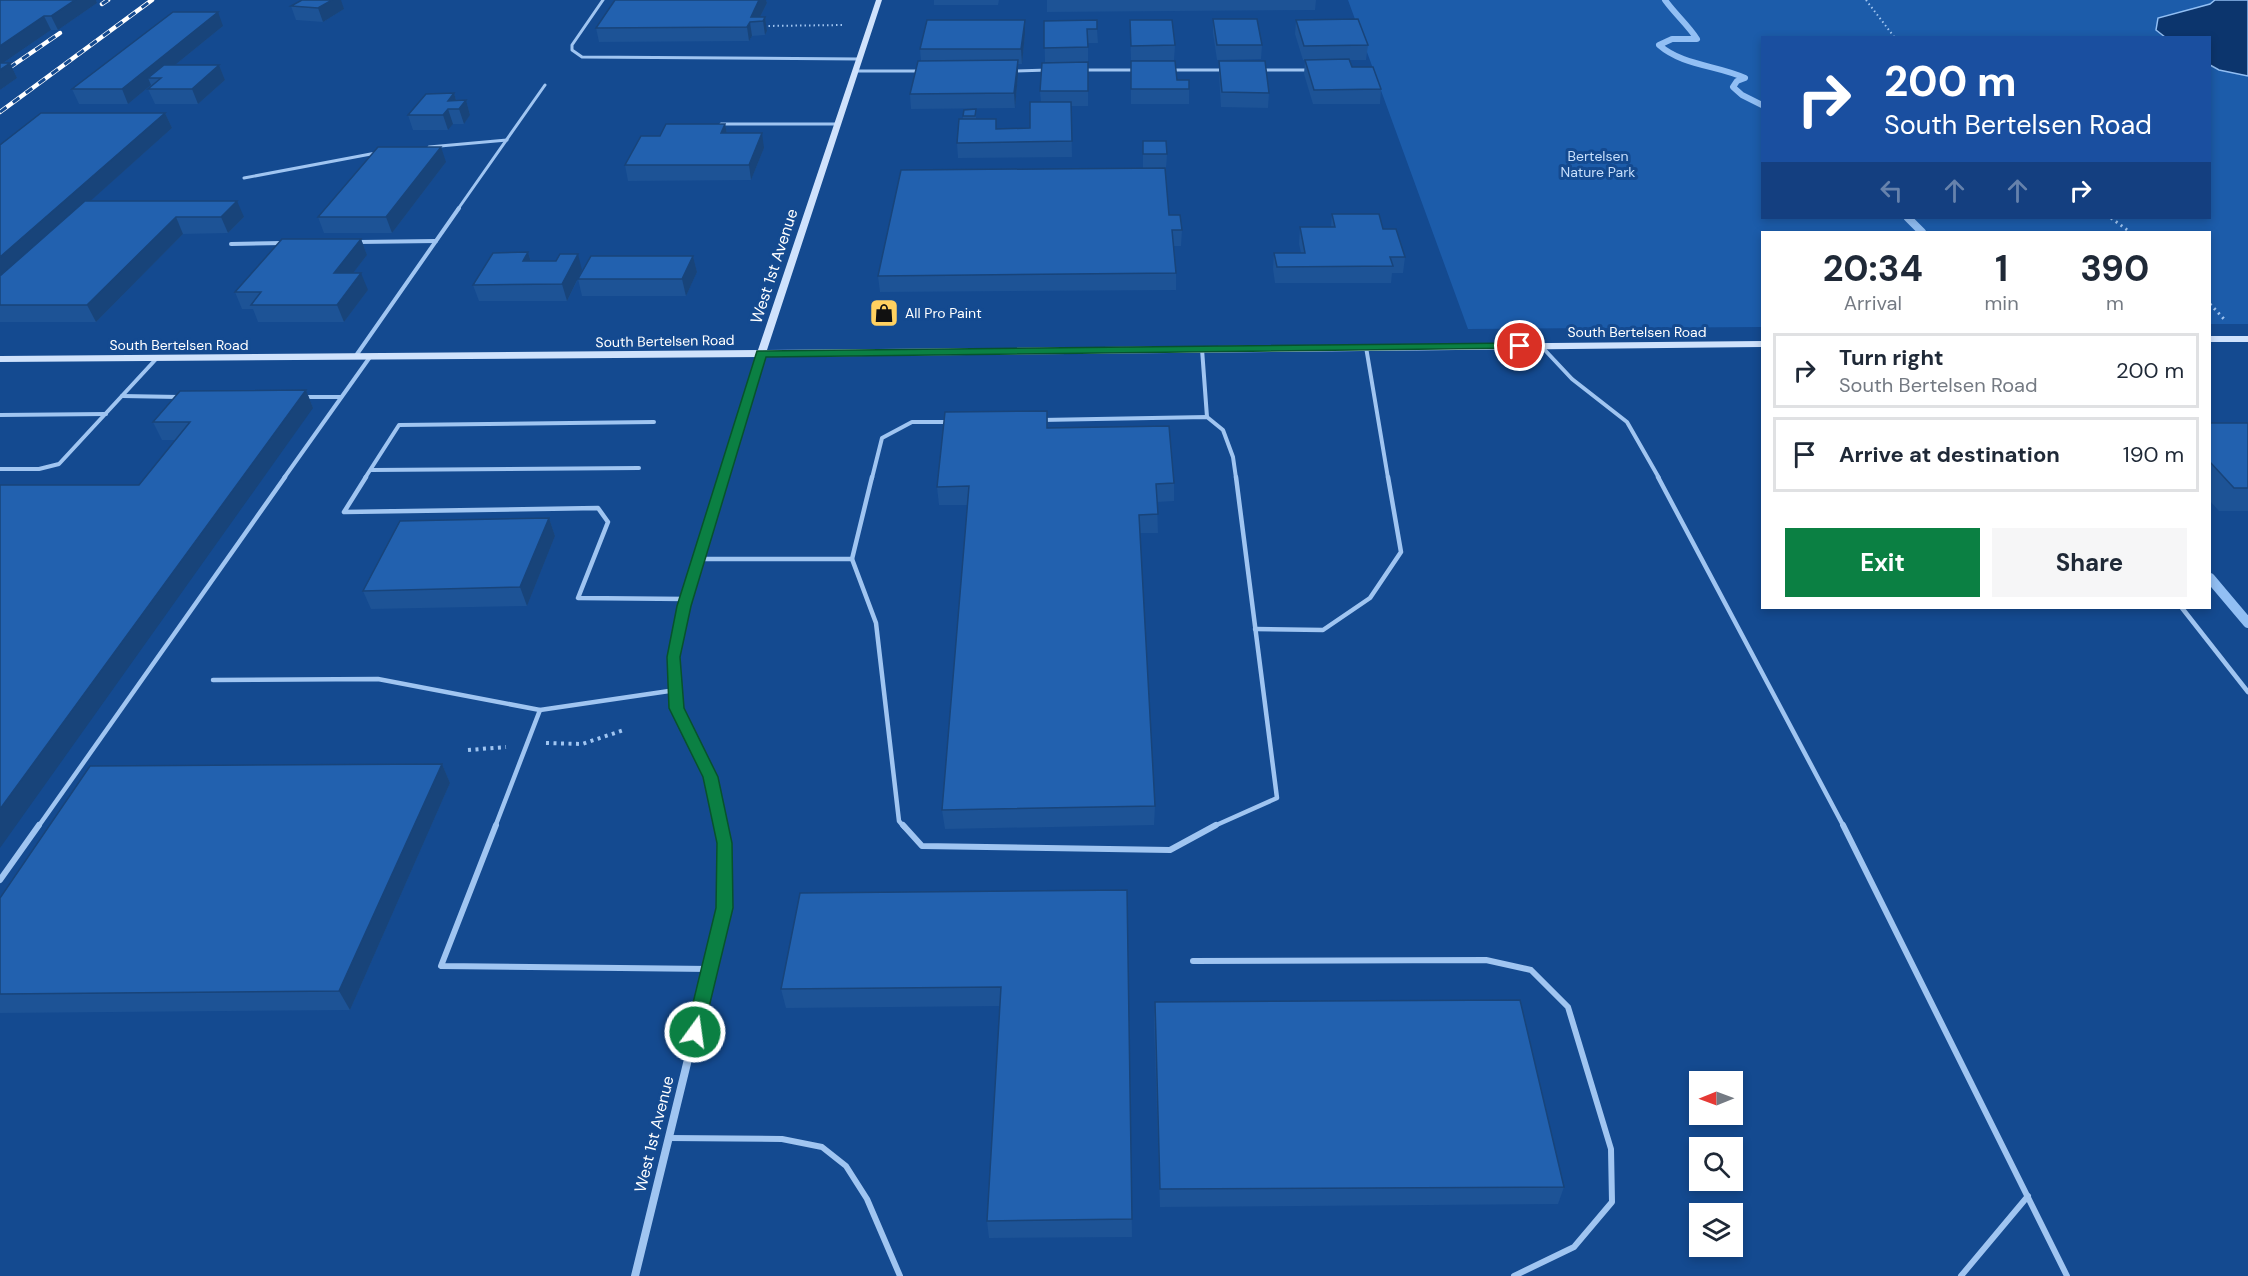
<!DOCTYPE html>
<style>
:root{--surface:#fff;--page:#f6f6f7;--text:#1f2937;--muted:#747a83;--line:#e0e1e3;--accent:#0b8043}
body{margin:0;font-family:"DM Sans",sans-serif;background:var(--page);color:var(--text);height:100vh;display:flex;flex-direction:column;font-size:22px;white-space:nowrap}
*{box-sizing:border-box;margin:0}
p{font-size:20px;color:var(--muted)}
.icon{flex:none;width:33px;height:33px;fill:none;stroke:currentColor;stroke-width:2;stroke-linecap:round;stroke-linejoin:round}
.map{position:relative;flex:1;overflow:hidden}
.panel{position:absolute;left:1761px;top:231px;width:450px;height:378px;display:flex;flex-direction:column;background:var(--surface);border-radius:0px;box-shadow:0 3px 9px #0003}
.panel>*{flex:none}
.top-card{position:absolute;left:1761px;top:36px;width:450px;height:183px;border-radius:0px;box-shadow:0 3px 9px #0003;background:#1a4fa0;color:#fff;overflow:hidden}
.needle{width:39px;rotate:269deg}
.tools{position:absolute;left:1689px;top:1071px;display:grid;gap:12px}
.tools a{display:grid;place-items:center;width:54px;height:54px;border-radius:0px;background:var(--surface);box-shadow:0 3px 9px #0003;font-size:30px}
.pin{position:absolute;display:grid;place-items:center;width:51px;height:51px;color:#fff;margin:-26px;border:3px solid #fff;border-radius:50%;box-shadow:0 2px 6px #0007}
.me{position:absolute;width:66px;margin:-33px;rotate:14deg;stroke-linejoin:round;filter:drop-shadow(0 0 4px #0008)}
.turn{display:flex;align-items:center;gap:21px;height:126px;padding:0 24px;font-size:27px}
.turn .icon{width:78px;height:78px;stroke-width:2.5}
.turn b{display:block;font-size:42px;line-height:51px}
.lanes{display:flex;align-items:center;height:57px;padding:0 24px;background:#0003;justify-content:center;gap:30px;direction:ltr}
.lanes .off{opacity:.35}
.eta{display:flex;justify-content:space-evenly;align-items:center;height:102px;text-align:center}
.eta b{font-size:36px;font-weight:700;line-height:42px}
.button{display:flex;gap:12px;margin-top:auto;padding:12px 24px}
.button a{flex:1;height:69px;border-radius:0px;background:var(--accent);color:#fff;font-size:24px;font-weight:700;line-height:69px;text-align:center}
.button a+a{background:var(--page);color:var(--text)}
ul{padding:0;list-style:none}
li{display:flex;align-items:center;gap:18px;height:75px;margin:0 12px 9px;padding:0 12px;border:3px solid var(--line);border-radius:0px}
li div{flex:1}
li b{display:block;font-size:22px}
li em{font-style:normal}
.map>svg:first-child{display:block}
</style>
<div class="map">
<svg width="2248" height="1276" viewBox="0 0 2248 1276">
<rect width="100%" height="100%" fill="#144a90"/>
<path fill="#1c5caa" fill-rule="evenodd" d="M1348,0H2248V324H2210V232H1762V327L1468,329ZM1762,38H2210V218H1762Z"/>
<polygon fill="#0c356d" stroke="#92bff4" stroke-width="1.5" points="2215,0 2248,0 2248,76 2219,70 2210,65 2210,38 2165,37 2156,30 2158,18 2210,4"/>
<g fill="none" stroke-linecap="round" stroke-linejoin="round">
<path stroke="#92bff4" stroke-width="6" d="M1665,0C1675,14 1688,25 1697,39H1672L1659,45C1683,66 1717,65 1745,78L1737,81L1733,87L1742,95L1762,105"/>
<polyline stroke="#92bff4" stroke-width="8" points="1908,218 1922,232"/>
<polyline stroke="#92bff4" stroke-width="10" points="2210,578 2248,623"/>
<g stroke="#a0c5f1" stroke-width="2" stroke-dasharray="1.5 3" stroke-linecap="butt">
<polyline points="1866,0 1895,38"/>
<polyline points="764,26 845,25"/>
</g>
<g stroke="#a0c5f1" stroke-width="3" stroke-dasharray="2 4" stroke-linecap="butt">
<polyline points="2111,218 2130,232"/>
<polyline points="2210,304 2224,319"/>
</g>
<g stroke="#a0c5f1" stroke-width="4" stroke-dasharray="3 4.5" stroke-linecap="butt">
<polyline points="546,743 582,744 624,730"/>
<polyline points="468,750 506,747"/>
</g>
<g stroke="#a0c5f1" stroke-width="3">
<polyline points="603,0 572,45 572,50 582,57 860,59"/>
<polyline points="1083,70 1135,70"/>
<polyline points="1170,70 1225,70"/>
<polyline points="1260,70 1309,70"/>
<polyline points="855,71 919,71"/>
<polyline points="1014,71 1048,70"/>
<polyline points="721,124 838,124"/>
<polyline points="429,147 507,140"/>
<polyline points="244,178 376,153"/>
<polyline points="458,209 545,85"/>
</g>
<g stroke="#a0c5f1" stroke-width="4">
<polyline points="358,242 436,241"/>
<polyline points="231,244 283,243"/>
<polyline points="1541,346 1572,379 1627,422 1659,478"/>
<polyline points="1366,347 1388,478"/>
<polyline points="1202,349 1207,417"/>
<polyline points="355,357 459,208"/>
<polyline points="122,396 179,397"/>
<polyline points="304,397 341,397"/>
<polyline points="0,415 106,414"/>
<polyline points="1041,420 1207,417 1223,430 1233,457 1236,478"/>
<polyline points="0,469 39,469 59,464 157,358"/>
<polyline points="371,470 639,468"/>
<polyline points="284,478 370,357"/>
<polyline points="365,478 399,425 654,422"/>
<polyline points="872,478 882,438 912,422 949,422"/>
</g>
<g stroke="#a0c5f1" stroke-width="4.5">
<polyline points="366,477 344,512 598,508 608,522 578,598 686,599"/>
<polyline points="1658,477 1844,827"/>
<polyline points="700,559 852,559 872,477"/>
<polyline points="852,559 876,623 899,821 904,827"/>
<polyline points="2182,608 2248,692"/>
<polyline points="1255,629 1323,630 1370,598 1401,552 1388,477"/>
<polyline points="213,680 378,679 540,710 676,690"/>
<polyline points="38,827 285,477"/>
<polyline points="495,827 540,710"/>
<polyline points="1212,827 1277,798 1236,477"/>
</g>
<g stroke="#a0c5f1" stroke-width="6">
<polyline points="496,825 441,966 710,969"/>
<polyline points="903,825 922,846 1170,850 1216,825"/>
<polyline points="1843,825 2067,1276"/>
<polyline points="0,880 39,825"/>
<polyline points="1193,961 1486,960 1531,970 1568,1007 1611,1149 1612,1202 1574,1247 1514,1276"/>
<polyline points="669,1138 782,1139 822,1147 846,1166 867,1199 900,1276"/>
<polyline points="1961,1276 2028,1196"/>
</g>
<polyline stroke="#a0c5f1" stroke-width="4.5" points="723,478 761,354"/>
<polyline stroke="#a0c5f1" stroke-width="6" points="721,827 710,777 676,708 674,657 684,606 723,477"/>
<polyline stroke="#a0c5f1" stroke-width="8" points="635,1276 725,908 725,842 721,825"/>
<g fill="#cfe2fc" fill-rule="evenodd">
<polygon points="876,0 882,0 767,350 1762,341 1762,347 761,357 0,362 0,356 758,350"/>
<rect x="2210" y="336" width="38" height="6"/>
</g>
<g stroke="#fff" stroke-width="4.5">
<g id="rail">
<polyline points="102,4 108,0"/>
<polyline points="9,68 60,33"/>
<polyline points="0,112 152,0"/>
</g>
</g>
<use href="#rail" stroke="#144a90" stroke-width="3" stroke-dasharray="8" stroke-linecap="butt"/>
</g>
<g fill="#1d5396">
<polygon points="0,0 96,0 97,3 58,30 51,30 3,63 10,63 17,78 0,90"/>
<polygon points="615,0 766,0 767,3 760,17 765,17 767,31 765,35 752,36 749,41 599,42 596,28"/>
<polygon points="934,0 999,0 998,5 934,5"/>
<polygon points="1047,0 1316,0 1315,10 1047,12"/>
<polygon points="291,6 344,9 323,22 296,20"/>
<polygon points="1213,19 1262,45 1261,59 1217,60 1213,33"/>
<polygon points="1130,20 1175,45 1174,60 1131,60"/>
<polygon points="1296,20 1368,45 1366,60 1350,60 1352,67 1381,89 1380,104 1313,104 1304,74 1305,60 1303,60 1295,34"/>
<polygon points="1044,21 1097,29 1098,43 1088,43 1088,62 1045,62"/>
<polygon points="223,26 175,65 219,65 225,80 198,104 155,104 148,89 151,86 151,85 128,104 79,104 72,89"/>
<polygon points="1025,34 1022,64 1018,64 1018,75 1015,108 911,109 910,94 921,61 920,49"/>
<polygon points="1131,61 1177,80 1189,89 1189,104 1131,104"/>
<polygon points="1219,61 1269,93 1268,108 1221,107 1219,75"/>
<polygon points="1088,62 1088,106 1071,106 1072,157 958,158 957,143 963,119 963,116 976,109 976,119 996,129 1030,128 1041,102 1040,91"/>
<polygon points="454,93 456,100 466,100 470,115 464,124 453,124 448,130 413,130 408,115"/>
<polygon points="165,113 172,128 90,201 244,217 228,233 183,234 96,322 0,322 0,145"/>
<polygon points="725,124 727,133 764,148 751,180 628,181 625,165 660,136"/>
<polygon points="1143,141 1167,154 1166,169 1165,169 1169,215 1182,230 1181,246 1174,246 1176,273 1176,290 880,292 878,276 1143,169"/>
<polygon points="446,162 392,233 324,233 318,217"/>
<polygon points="1332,214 1383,229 1405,257 1403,273 1392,273 1391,283 1275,283 1273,269 1274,253 1301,253 1299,244 1300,227 1331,227"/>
<polygon points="361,239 367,255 353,273 368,290 344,322 258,322 253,309 242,309 235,292"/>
<polygon points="528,252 531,261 582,270 578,279 693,256 697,272 686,296 582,296 578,279 567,301 479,301 473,285"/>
<polygon points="306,390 313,408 175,440 162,440 153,422"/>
<polygon points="1047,411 1048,428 1174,483 1174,501 1157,502 1158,533 1140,533 1155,806 1154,825 945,829 942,810 968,505 939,505 937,487"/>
<polygon points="2210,423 2248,423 2248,511 2219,511 2210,501"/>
<polygon points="549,518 555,536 527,606 371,609 363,591"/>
<polygon points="442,764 450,783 350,1010 0,1013 0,898"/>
<polygon points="1127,890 1132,1237 989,1238 987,1221 1000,1006 786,1008 781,989"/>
<polygon points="1155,1002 1564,1187 1558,1204 1160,1207 1154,1021"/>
</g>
<g fill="#18447a">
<polygon points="75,0 96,0 97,3 58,30 51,16"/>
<polygon points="332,0 341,0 344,9 323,22 318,8"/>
<polygon points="759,0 766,0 767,3 758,21 751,17"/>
<polygon points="218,12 223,26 159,78 148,78 151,85 128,104 122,89"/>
<polygon points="44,16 51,30 0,65 0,46"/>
<polygon points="765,17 767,31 765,35 763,21"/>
<polygon points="1025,20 1025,34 1022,64 1021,49"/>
<polygon points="750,22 752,36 749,41 747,27"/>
<polygon points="1018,60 1018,75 1015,108 1014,93"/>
<polygon points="10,63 17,78 0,90 0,70"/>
<polygon points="219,65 225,80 198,104 192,89"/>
<polygon points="454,93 458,108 448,101"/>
<polygon points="466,100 470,115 464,124 459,109"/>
<polygon points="448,109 453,124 448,130 443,115"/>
<polygon points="165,113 172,128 0,282 0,257"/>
<polygon points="725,124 728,139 721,133"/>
<polygon points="762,133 764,148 751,180 749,165"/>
<polygon points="441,147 446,162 392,233 386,217"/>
<polygon points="237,201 244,217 228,233 221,217"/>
<polygon points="176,217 183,234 96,322 87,305"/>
<polygon points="361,239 367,255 340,290 334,273"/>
<polygon points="528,252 533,269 523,261"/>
<polygon points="578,254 582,270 567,301 562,284"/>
<polygon points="693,256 697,272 686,296 682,279"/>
<polygon points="361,273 368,290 344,322 337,305"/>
<polygon points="306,390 313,408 0,848 0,809"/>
<polygon points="549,518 555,536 527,606 520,587"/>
<polygon points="442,764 450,783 350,1010 339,991"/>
</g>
<g fill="#2261af" stroke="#18447a" stroke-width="1.5">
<polygon points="0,0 75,0 51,16 44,16 0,46"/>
<polygon points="302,0 332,0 318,8 291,6"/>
<polygon points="615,0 759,0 751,17 765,17 763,21 750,22 747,27 596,28"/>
<polygon points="173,12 218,12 122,89 72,89"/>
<polygon points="1213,19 1257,19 1262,45 1217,45"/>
<polygon points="1358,19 1368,45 1304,46 1296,20"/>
<polygon points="927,20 1025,20 1021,49 920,49"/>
<polygon points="1097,20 1097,29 1087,29 1088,47 1044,48 1044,21"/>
<polygon points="1130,20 1172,20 1175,45 1131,46"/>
<polygon points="1349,59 1352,67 1373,67 1381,89 1314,90 1305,60"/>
<polygon points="1018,60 1014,93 910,94 918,61"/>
<polygon points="1131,61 1175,61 1177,80 1189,80 1189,89 1131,89"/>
<polygon points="1219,61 1265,61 1269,93 1222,92"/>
<polygon points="1088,62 1088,91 1040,91 1042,63"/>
<polygon points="0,63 10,63 0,70"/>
<polygon points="164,65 219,65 192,89 148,89 161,78 148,78"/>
<polygon points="454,93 448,101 466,100 459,109 448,109 443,115 408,115 426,94"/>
<polygon points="1030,102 1071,102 1072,141 957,143 959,119 996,119 996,129 1030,128"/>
<polygon points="976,109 975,116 963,116 964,110"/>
<polygon points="41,113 165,113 0,257 0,145"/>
<polygon points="666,124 725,124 721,133 762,133 749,165 625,165 641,136 660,136"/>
<polygon points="1143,141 1166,141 1167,154 1143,154"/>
<polygon points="378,147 441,147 386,217 318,217"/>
<polygon points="1165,168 1169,215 1180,215 1182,230 1172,230 1176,273 878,276 901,170"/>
<polygon points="85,201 237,201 221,217 176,217 87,305 0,305 0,276"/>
<polygon points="1332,214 1379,214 1383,229 1396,229 1405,257 1390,257 1393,266 1277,267 1274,253 1305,253 1300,227 1335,227"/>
<polygon points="282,239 361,239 334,273 361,273 337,305 251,305 261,292 235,292"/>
<polygon points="528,252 523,261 556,261 560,254 578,254 562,284 473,285 493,253"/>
<polygon points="591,256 693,256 682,279 578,279"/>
<polygon points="306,390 0,809 0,485 139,485 190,422 153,422 180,391"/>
<polygon points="1047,411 1047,428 1169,426 1174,483 1156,484 1158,514 1139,515 1155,806 942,810 969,486 937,487 945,412"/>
<polygon points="2210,423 2248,423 2248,488 2234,488 2210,462"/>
<polygon points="549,518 520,587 363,591 400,521"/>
<polygon points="442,764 339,991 0,994 0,898 90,766"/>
<polygon points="1127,890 1132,1219 987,1221 1001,987 781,989 800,893"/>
<polygon points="1520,1000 1564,1187 1160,1189 1155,1002"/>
</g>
<polygon fill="#0b8043" stroke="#07532c" stroke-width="1.5" points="1520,343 1523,344 1523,348 766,357 691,606 680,657 684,708 718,777 732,843 733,908 703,1032 701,1038 695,1040 688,1038 686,1032 716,908 717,843 703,777 669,708 667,657 677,606 757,351"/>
<defs>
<g id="shop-square" transform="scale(1.5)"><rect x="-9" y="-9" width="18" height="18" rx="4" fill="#ffd160" stroke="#144a90"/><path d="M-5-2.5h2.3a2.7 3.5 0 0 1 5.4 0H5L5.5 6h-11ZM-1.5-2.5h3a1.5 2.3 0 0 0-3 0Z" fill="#111"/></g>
</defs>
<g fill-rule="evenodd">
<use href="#shop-square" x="884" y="313"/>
</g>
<g text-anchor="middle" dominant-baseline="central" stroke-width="6" stroke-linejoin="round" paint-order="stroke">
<g font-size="14" fill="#c7dffc" stroke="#144a90">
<text x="1598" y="156">Bertelsen<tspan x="1598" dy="16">Nature Park</tspan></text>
</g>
<g font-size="14" fill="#fff" stroke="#144a90" text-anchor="start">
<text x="905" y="313">All Pro Paint</text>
</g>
<g font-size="14" fill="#fff" stroke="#144a90">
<text x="1637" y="332">South Bertelsen Road</text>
<text transform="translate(665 341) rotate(-1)">South Bertelsen Road</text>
<text x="179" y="345">South Bertelsen Road</text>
</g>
<g font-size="16" fill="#fff" stroke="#144a90">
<text transform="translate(774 266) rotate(-72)">West 1st Avenue</text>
<text transform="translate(654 1134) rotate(-76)">West 1st Avenue</text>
</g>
</g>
</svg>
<div class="tools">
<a><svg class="needle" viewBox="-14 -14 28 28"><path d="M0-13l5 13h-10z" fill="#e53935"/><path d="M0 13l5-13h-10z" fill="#747a83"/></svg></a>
<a><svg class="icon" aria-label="search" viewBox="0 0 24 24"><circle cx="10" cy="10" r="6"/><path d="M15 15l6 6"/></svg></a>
<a><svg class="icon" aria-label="layers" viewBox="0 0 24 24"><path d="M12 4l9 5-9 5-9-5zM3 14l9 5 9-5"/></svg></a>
</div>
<div class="pin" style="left:1520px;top:346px;background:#d93025"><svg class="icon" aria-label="arrive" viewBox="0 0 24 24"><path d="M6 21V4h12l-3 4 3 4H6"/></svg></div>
<svg class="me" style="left:695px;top:1032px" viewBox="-20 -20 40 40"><circle r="17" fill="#0b8043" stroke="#fff" stroke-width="3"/><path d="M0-11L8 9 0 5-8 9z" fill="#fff"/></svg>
<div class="top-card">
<div class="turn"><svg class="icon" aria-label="right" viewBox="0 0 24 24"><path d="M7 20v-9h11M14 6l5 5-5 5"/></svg><div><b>200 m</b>South Bertelsen Road</div></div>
<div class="lanes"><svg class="icon off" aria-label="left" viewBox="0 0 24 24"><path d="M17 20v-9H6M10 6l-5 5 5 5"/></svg><svg class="icon off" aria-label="ahead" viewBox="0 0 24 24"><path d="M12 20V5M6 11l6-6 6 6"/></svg><svg class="icon off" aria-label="ahead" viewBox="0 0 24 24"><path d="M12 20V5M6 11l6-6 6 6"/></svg><svg class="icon" aria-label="right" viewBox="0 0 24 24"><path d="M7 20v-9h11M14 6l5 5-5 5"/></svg></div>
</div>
<section class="panel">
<div class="eta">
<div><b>20:34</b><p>Arrival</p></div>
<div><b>1</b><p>min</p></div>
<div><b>390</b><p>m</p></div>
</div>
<ul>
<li><svg class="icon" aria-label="right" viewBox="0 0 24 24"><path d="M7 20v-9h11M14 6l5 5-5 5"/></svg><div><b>Turn right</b><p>South Bertelsen Road</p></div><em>200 m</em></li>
<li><svg class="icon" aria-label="arrive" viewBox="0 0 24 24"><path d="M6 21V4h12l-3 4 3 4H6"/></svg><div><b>Arrive at destination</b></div><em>190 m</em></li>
</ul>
<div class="button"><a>Exit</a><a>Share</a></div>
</section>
</div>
